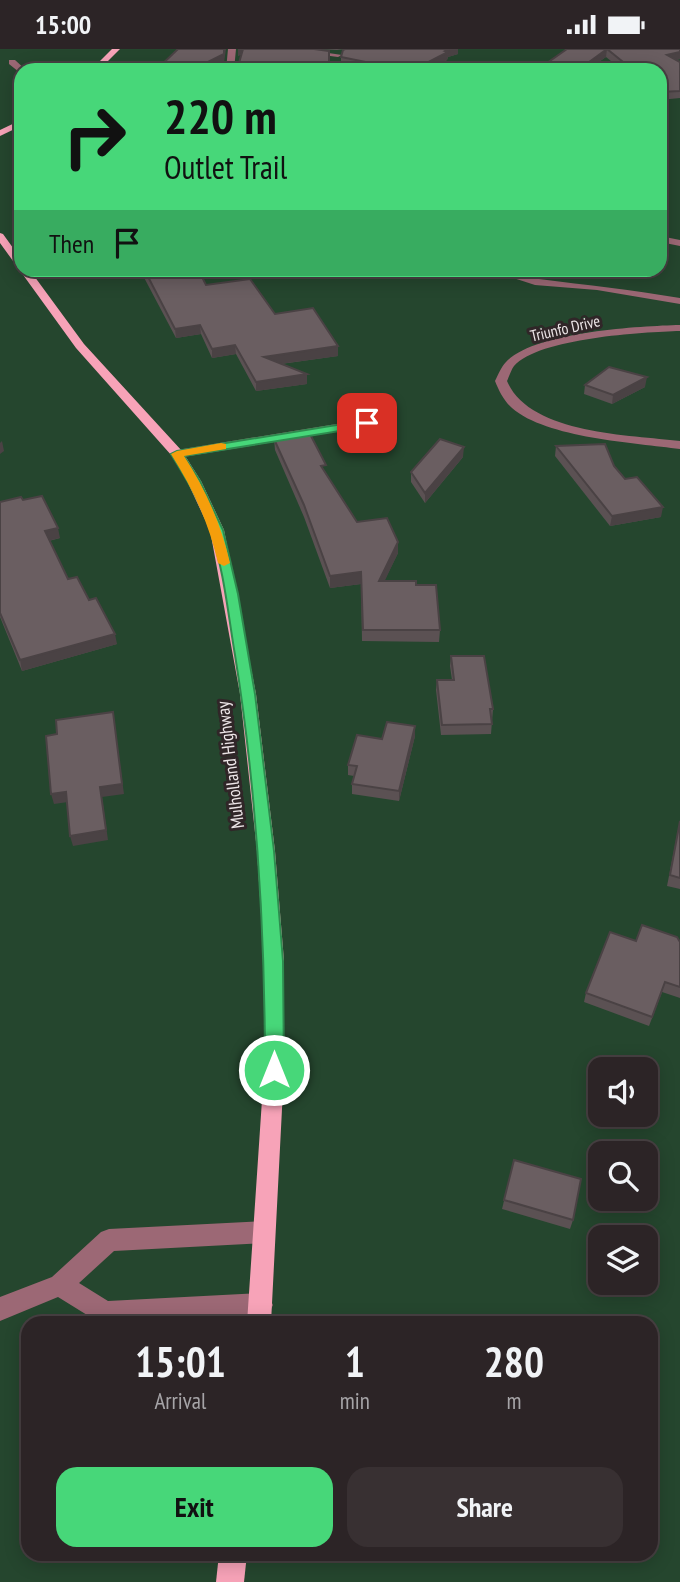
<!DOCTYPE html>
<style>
:root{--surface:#2c2426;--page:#383032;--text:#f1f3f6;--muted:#a6a4a7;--line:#484143;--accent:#47d779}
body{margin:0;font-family:"PT Sans Narrow",sans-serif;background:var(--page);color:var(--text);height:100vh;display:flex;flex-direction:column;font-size:26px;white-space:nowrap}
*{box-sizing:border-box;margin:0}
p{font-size:23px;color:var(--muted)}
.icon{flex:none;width:38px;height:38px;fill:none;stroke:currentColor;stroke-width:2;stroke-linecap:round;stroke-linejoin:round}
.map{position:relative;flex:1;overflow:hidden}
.side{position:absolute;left:21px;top:1267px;width:637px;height:245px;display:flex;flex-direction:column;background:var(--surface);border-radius:21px;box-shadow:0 4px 18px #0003,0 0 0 2px var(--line)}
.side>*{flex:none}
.hud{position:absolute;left:14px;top:14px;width:653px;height:214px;border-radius:21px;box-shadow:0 4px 18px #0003,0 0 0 2px var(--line);background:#47d779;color:#111;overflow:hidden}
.tools{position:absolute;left:588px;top:1008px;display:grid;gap:14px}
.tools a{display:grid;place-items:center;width:70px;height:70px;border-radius:14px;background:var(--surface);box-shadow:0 4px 18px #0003,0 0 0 2px var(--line);font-size:35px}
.pin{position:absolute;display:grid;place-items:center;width:60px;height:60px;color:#fff;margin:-30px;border-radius:14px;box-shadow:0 4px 10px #0006}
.me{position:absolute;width:77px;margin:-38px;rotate:0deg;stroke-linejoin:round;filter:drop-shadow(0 0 5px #0008)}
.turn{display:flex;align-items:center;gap:24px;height:147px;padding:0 35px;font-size:32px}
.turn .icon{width:91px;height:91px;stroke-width:2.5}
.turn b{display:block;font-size:49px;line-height:60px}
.then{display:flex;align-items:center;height:66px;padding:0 35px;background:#0003;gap:14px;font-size:26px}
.eta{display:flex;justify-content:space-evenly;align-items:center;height:119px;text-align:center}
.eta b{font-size:42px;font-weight:600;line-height:49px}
.button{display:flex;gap:14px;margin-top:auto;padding:14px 35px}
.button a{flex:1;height:80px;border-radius:21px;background:var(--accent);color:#111;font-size:28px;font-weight:600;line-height:80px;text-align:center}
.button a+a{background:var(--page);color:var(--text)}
.status{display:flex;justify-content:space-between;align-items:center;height:49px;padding:0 35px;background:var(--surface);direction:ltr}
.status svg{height:19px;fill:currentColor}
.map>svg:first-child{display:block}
</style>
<div class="status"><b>15:00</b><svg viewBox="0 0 49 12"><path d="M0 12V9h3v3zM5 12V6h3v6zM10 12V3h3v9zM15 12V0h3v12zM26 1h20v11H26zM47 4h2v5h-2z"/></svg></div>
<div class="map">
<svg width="680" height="1533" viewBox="0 0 680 1533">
<rect width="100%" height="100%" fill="#3a3032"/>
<path fill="#25462e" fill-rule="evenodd" d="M0,0H680V1533H0ZM21,21H660V220H21ZM600,1020H646V1066H600ZM600,1104H646V1150H600ZM600,1188H646V1234H600ZM28,1274H651V1505H28Z"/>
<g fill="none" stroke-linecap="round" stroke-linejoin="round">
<g fill="#9c6875" fill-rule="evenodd">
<polygon points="228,0 236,0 234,21 226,21"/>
<polygon points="275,0 301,0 342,6 338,8"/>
<polygon points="9,11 15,11 26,21 19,23 9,15"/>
<polygon points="660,187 680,191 680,197 660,193"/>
<path d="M486,220C505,220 521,228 539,230C587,236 633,241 680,249V255L597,241L535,236Z"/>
<path d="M680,276V282C643,283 539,289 514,317C511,321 509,328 507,332C529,385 630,386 680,392V400C636,394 546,389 512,359C504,352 499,342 495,332C498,326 501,318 506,313C534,283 639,277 680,276Z"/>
<polygon points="367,370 373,374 371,377 177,409 171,405 177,401"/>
<polygon points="264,1172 272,1175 275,1183 272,1191 264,1194 114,1202 79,1234 108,1252 261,1244 269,1248 273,1256 269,1264 261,1268 100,1274 58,1248 0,1272 0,1248 52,1228 101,1183 109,1180"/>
</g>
<g fill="#f7a3b8" fill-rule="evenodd">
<polygon points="112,0 120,0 99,21 91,21"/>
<polygon points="21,71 21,77 0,87 0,81"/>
<polygon points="0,184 3,185 21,210 21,220 29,220 84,295 182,402 201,432 224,481 256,645 275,802 284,912 284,1021 271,1274 247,1274 264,1021 264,912 257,802 240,645 210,481 187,432 172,407 76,299 0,194"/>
<polygon points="219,1505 247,1505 244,1533 216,1533"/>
</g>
</g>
<g fill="#5b5153">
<polygon points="238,0 345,0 337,1 316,0 242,5 238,7"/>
<polygon points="567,0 680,0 680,10 676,11 680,13 680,49 660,51 660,21 622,21 606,8 587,21 537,21"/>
<polygon points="458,5 448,8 447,11 429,21 364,21 341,16 341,8"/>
<polygon points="134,220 198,220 206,236 275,265 338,297 338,307 281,315 307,335 256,342 236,305 212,309 201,285 176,289 140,221"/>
<polygon points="585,336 645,338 612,355 584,345"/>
<polygon points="274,390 326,424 357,473 398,493 398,504 384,532 416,536 440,581 439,593 362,592 361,535 330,539 304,468 275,401"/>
<polygon points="556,397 614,417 661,468 610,477 555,407"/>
<polygon points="463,408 425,454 411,433 411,423"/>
<polygon points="23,451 60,489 49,492 68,530 89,551 117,595 22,622 0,568 0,453"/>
<polygon points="451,607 493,660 491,685 441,686 436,641 437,631 452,631 450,617"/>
<polygon points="415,677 415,687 399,752 352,745 352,735 354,727 348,726 348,716 382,690"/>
<polygon points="680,771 680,840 667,837"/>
<polygon points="636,892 680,893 680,949 662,943 649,977 584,953 586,944"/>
<polygon points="514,1111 573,1171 570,1180 502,1160"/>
</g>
<g fill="#4a4244">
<polygon points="224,0 226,0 224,14 209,21 192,21"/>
<polygon points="238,0 245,0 245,3 238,7"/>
<polygon points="449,0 458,0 458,5 448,8 447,11 429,21 417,21 417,19 445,2"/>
<polygon points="607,0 606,8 587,21 584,21 585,16"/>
<polygon points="680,3 680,10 666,14 667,6"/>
<polygon points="200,276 201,285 176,289 175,280"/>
<polygon points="235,296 236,305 212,309 212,300"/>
<polygon points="338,297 338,307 265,317 264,308"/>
<polygon points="307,325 307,335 256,342 256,333"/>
<polygon points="647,328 645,338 612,355 613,346"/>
<polygon points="2,392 4,402 0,405 0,394"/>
<polygon points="464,398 463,408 425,454 425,444"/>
<polygon points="663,458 661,468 610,477 612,467"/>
<polygon points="58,479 60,489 47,492 45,482"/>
<polygon points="398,493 398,504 379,544 379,532"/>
<polygon points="361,523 361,535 330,539 330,527"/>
<polygon points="115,585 117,595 22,622 20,611"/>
<polygon points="113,663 124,745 102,748 108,791 73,797 70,787"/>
<polygon points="415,677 415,687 399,752 399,742"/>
<polygon points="66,743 68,753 54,755 51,745"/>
</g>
<g fill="#6a5e61" stroke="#4a4244" stroke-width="2">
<polygon points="178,0 224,0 224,5 192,21 156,21"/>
<polygon points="243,0 314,0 329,2 329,14 334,15 336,21 237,21"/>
<polygon points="345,0 449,0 445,2 448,3 417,19 407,17 400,20 341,8 343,1"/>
<polygon points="567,0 680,0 680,3 667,6 680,13 680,42 660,43 660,21 633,21 607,0 585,16 568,13 563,21 537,21"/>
<polygon points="144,220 198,220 206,236 250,230 275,265 313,259 338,297 264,308 307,325 256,333 235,296 212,300 200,276 175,280"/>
<polygon points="609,318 647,328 613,346 585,336"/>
<polygon points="310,385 326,416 321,417 357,473 387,469 398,493 379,532 416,532 416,536 436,536 440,581 363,581 361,523 330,527 304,456 274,390"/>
<polygon points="440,390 464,398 425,444 411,423"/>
<polygon points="605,395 614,417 625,430 637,428 663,458 612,467 556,397"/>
<polygon points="42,447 58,479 45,482 68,530 77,528 89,551 96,549 115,585 20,611 0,564 0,453 21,448 23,451"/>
<polygon points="451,607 484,607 493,660 490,660 492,675 442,676 437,631 454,631"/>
<polygon points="113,663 122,735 100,738 106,781 70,787 66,743 51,745 46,687 57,685 56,671"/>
<polygon points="387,673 415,677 399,742 352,735 357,717 348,716 357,686 382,690"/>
<polygon points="680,772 680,829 670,826"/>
<polygon points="642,876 677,888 680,893 680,938 665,933 652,968 586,944 610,883 636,892"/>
<polygon points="514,1111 581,1130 573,1171 504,1151"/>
</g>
<path fill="#47d779" stroke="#2e8c4f" stroke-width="2" d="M367,371L371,372V377L184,407L200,432L223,481L238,545L255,645L274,802L283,912L284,1021L281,1027L274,1029L268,1027L265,1021C265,882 257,743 235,606C228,565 224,520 210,481C201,454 186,429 171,405L177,402Z"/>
<path fill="#f59e0b" d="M221,394L226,395V400L184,407C206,441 221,475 230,514L224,517L218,514C209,474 193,440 171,405L177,402Z"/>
<g text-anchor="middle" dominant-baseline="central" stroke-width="6" stroke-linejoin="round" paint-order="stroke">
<g font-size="16" fill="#ece5e7" stroke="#302628">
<text transform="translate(565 279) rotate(-13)">Triunfo Drive</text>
</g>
<g font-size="18" fill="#ece5e7" stroke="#302628">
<text transform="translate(230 716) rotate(-97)">Mulholland Highway</text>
</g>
</g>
</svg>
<div class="tools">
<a><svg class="icon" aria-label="sound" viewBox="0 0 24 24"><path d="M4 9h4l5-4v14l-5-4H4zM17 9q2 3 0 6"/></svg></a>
<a><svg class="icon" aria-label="search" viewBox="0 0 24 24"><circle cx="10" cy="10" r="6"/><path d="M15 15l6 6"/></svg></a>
<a><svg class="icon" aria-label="layers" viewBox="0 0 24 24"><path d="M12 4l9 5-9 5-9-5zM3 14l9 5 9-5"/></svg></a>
</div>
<div class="pin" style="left:367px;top:374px;background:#d93025"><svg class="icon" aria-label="arrive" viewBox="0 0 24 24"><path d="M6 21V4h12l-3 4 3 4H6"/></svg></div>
<svg class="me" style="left:274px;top:1021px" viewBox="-20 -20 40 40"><circle r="17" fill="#47d779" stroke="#fff" stroke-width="3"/><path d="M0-11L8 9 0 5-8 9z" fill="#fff"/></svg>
<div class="hud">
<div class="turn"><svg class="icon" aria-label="right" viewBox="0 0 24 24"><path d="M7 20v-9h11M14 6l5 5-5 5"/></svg><div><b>220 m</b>Outlet Trail</div></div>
<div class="then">Then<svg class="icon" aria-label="arrive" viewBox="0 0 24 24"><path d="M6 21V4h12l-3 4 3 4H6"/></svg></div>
</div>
<section class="side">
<div class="eta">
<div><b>15:01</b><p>Arrival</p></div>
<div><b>1</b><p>min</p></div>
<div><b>280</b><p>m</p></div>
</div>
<div class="button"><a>Exit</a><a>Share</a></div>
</section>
</div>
